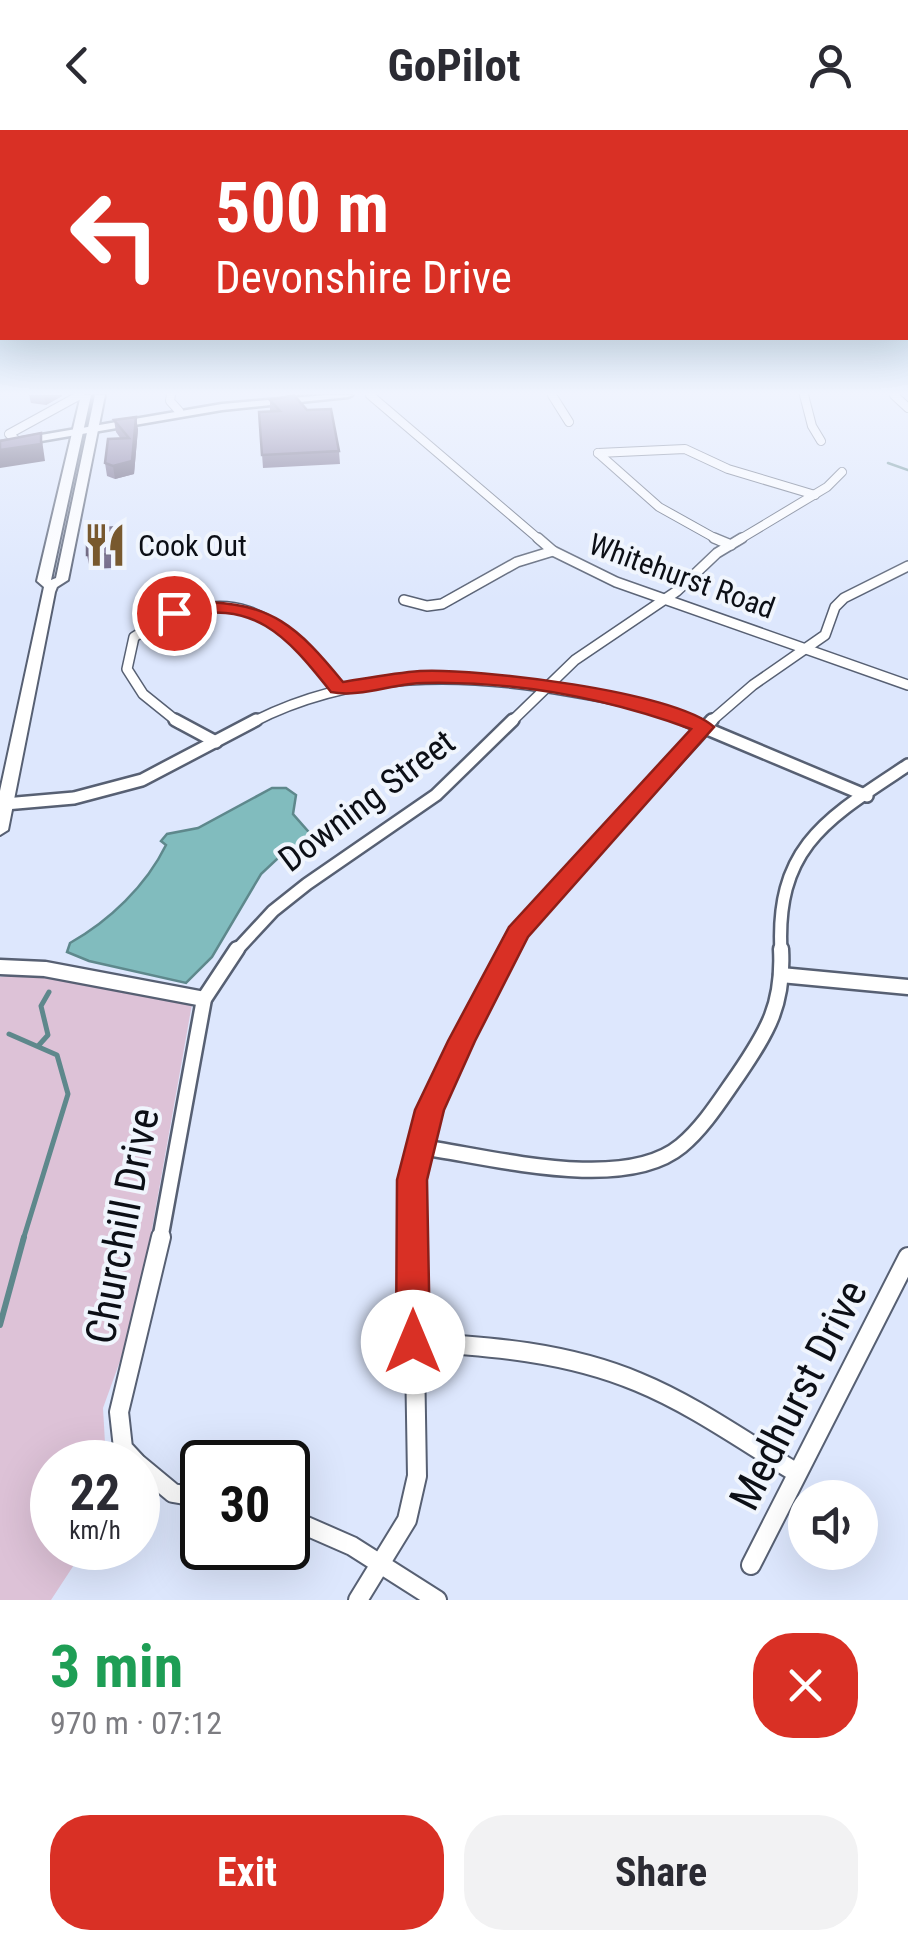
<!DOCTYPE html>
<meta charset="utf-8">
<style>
:root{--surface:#fff;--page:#f2f2f3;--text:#2b2b33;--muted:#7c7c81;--accent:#d93025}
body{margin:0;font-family:"Roboto Condensed",sans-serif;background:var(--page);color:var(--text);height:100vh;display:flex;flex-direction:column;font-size:38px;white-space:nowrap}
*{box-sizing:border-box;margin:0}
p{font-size:32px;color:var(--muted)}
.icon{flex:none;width:55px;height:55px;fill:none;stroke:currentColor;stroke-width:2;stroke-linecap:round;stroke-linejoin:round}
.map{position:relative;height:1470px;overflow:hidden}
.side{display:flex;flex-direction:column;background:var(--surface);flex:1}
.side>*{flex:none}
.hud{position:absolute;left:0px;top:0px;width:910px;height:210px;box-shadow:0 10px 40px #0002;background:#d93025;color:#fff;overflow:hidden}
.fabs{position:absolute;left:788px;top:1350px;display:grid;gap:20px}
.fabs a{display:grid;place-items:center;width:90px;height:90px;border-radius:50%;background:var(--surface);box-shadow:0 10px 40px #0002;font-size:50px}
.speed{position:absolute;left:30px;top:1310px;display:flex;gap:20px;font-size:50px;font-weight:700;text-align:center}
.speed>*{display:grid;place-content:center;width:130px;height:130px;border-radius:50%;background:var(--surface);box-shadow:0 10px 40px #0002;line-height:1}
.speed small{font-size:25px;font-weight:400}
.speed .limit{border:5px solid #111;border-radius:15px;background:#fff;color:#111}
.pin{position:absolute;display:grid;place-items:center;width:85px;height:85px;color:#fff;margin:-42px;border:5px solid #fff;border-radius:50%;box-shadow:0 2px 10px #0007}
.me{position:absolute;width:110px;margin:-55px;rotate:0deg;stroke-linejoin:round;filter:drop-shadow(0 0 8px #0008)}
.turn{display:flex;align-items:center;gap:35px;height:210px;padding:0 50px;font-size:45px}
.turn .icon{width:130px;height:130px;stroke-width:2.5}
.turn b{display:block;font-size:70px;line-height:85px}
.round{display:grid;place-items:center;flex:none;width:105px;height:105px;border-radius:40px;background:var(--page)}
.headline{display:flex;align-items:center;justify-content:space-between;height:170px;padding:0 50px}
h1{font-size:60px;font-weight:700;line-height:75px;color:#1e9e55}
.action{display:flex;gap:20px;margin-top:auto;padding:20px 50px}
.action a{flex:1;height:115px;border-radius:40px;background:var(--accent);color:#fff;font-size:40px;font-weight:700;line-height:115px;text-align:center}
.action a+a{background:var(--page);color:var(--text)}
header{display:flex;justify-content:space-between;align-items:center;height:130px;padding:0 50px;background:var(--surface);font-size:45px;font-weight:700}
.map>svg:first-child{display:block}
</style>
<header><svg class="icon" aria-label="back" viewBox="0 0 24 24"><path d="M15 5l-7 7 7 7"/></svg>GoPilot<svg class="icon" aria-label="person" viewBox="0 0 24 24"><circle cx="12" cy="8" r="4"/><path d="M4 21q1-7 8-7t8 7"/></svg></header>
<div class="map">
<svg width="908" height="1470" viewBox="0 0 908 1470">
<rect width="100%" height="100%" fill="#dde7fd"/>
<polygon fill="#ddc2d7" points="26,844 192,874 152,1099 128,1209 103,1278 105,1313 115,1332 52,1332 52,1418 85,1418 51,1470 0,1470 0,847"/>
<path fill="#81bcbe" stroke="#5e888c" stroke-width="2.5" d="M272,658H286L296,665L293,684L314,708L277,729L261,744L212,827L186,853L89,831L67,822L70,813C109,791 146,756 166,715L161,711L167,704L198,698Z"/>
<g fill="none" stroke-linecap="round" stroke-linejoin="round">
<polyline stroke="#5e888c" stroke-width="2.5" points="888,333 908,340"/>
<g stroke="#5e888c" stroke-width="5">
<polyline points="9,904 57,925 68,964 23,1110"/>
<polyline points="39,915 48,905 41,876 49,862"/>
</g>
<polyline stroke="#5e888c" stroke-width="6" points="0,1195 24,1107"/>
<g stroke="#576073" stroke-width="10">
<g id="street-far4">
<polyline points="171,265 170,271 179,281"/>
<polyline points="370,265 541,411"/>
<polyline points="552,265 569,292"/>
<polyline points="804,265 812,296 821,311"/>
<polyline points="894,265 908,278"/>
<polyline points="17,311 9,304 80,265"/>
<polyline points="598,323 685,319 728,339 815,365"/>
<polyline points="598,323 659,377 720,411"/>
<polyline points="737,411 827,357 842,342"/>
</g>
</g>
<g stroke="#576073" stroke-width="12">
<g id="street-far3">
<polyline points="538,408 553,421 616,452 908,555"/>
<polyline points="714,408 731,415"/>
<polyline points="404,470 427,476 442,474 517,432 553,421"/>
<path d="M179,593L143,564L127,539L134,507C228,448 276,480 338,558"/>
<path d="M251,593C353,540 463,542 573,562C615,569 653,577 692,593"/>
<polyline points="510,593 575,530 677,461 717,423 742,408"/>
<polyline points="709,593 753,555 825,505 835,477 844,468 908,436"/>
</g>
</g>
<g stroke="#576073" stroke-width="16">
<g id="street-far2">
<polyline points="175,590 216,612"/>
<polyline points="686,590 867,666"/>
<polyline points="5,674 74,668 142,650 256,590"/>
<polyline points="235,822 273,781 307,754 436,665 513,590"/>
<polyline points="508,822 518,803 712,590"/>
<path d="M781,822C775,716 828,688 908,635"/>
</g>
</g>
<g stroke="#576073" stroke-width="19">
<g id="street-far1">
<polyline points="0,837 45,839 204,869"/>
<polyline points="781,845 908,857"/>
<path d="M420,1017C488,1026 623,1064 681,1016C704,997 721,969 738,945C768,901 784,874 781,819"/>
<polyline points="160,1110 204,869 237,819"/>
<polyline points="413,1110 412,1050 429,980 510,819"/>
</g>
</g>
<g stroke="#576073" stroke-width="22">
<g id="street">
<path d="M413,1212C489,1216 567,1222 638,1252C694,1275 745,1312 797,1343"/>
<polyline points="136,1332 123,1318 119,1282 161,1107"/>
<polyline points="138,1334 173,1363 202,1368"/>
<polyline points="288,1388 352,1416 437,1470"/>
<polyline points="751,1435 908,1127"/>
<polyline points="358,1470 407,1390 417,1346 413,1107"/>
</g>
</g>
<g stroke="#576073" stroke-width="5">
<polygon id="secondary" points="326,265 352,265 348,267 222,280 0,318 0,312 222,274"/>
</g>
<g stroke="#576073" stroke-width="4">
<polygon id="primary" points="81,265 91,265 51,450 56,448 95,265 105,265 68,450 57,457 55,462 8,700 0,705 0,661 44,457 37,451"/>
</g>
<use href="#street-far4" stroke="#fff" stroke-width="8"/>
<use href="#street-far3" stroke="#fff" stroke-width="9"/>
<use href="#street-far2" stroke="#fff" stroke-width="11"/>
<use href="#street-far1" stroke="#fff" stroke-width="14"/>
<use href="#street" stroke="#fff" stroke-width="18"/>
<use href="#secondary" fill="#fff" fill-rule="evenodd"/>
<use href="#primary" fill="#fff" fill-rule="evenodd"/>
</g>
<g fill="#605577">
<polygon points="29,265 62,265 62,266 46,275 31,273"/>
<polygon points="270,270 339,321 340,334 263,338 259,282 270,282"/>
<polygon points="114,290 138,299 134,344 115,349 107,346 105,333 121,309 116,302"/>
<polygon points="87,399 122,411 120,427 114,427 113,438 90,439 87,425"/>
</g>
<g fill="#4e4561">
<polygon points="44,265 62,265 62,266 46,275"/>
<polygon points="136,287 138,299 134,344 115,349 113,336 132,331"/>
<polygon points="41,303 45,331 0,338 0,320"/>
<polygon points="119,397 122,411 120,427 118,413"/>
<polygon points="112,413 114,427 113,438 110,424"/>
</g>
<g fill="#70638a" stroke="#4e4561" stroke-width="2.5">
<polygon points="294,265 307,280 331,279 339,321 262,325 259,282 280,281 270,270"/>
<polygon points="136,287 132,331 113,336 105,333 108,309 129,308 114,290"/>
<polygon points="41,303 41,314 0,320 0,311"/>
<polygon points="119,397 118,413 112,413 110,424 87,425 87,399"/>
</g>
<linearGradient id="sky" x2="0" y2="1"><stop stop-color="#7fb7d7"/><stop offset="0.56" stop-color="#f0f4fe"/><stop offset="1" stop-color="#f0f4fe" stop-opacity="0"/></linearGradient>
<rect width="908" height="470" fill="url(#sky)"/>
<path fill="#d93025" stroke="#8d1f18" stroke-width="2.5" d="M198,472C272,472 298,497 343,552C368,548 394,543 420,541C476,538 675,561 714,597L528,807L475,911L444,980L427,1050L430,1212L425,1223L413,1227L401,1223L396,1212L397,1050L415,980L448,911L509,797L691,599C606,568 515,551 424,553C394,553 360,568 331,562C285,504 254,468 174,488L165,483Z"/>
<defs>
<g id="restaurant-bare" transform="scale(3.45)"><path d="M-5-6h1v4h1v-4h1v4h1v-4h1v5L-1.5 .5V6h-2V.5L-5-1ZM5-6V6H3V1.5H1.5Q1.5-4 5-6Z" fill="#78592e" stroke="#f0f5fd" stroke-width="2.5" paint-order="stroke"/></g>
</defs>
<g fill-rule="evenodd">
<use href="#restaurant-bare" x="105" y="415"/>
</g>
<g text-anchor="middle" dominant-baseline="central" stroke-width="8" stroke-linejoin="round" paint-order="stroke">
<g font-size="30" fill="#0c0f16" stroke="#f0f5fd" text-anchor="start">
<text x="138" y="415">Cook Out</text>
</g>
<g font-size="30" fill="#0c0f16" stroke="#f0f5fd">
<text transform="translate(682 446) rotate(20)">Whitehurst Road</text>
</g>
<g font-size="35" fill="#0c0f16" stroke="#f0f5fd">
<text transform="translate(367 671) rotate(-37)">Downing Street</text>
</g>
<g font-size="42" fill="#0c0f16" stroke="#f0f5fd">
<text transform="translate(122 1096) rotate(-79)">Churchill Drive</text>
<text transform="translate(798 1265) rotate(-63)">Medhurst Drive</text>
</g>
</g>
</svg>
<div class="fabs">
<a><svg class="icon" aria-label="sound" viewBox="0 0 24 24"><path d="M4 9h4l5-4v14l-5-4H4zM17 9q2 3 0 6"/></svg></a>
</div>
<div class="speed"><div>22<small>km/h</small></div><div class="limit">30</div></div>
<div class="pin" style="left:174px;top:483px;background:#d93025"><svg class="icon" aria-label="arrive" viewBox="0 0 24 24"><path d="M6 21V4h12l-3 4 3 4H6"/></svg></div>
<svg class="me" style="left:413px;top:1212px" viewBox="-20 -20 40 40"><circle r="19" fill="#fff"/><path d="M0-13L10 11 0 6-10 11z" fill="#d93025"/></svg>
<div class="hud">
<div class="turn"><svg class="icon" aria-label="left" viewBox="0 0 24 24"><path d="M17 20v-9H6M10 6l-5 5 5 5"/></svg><div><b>500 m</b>Devonshire Drive</div></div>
</div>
</div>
<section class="side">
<div class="headline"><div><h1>3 min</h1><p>970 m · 07:12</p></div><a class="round" style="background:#d93025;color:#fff"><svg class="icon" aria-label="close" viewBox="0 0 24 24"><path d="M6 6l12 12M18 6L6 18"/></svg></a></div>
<div class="action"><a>Exit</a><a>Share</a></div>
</section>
